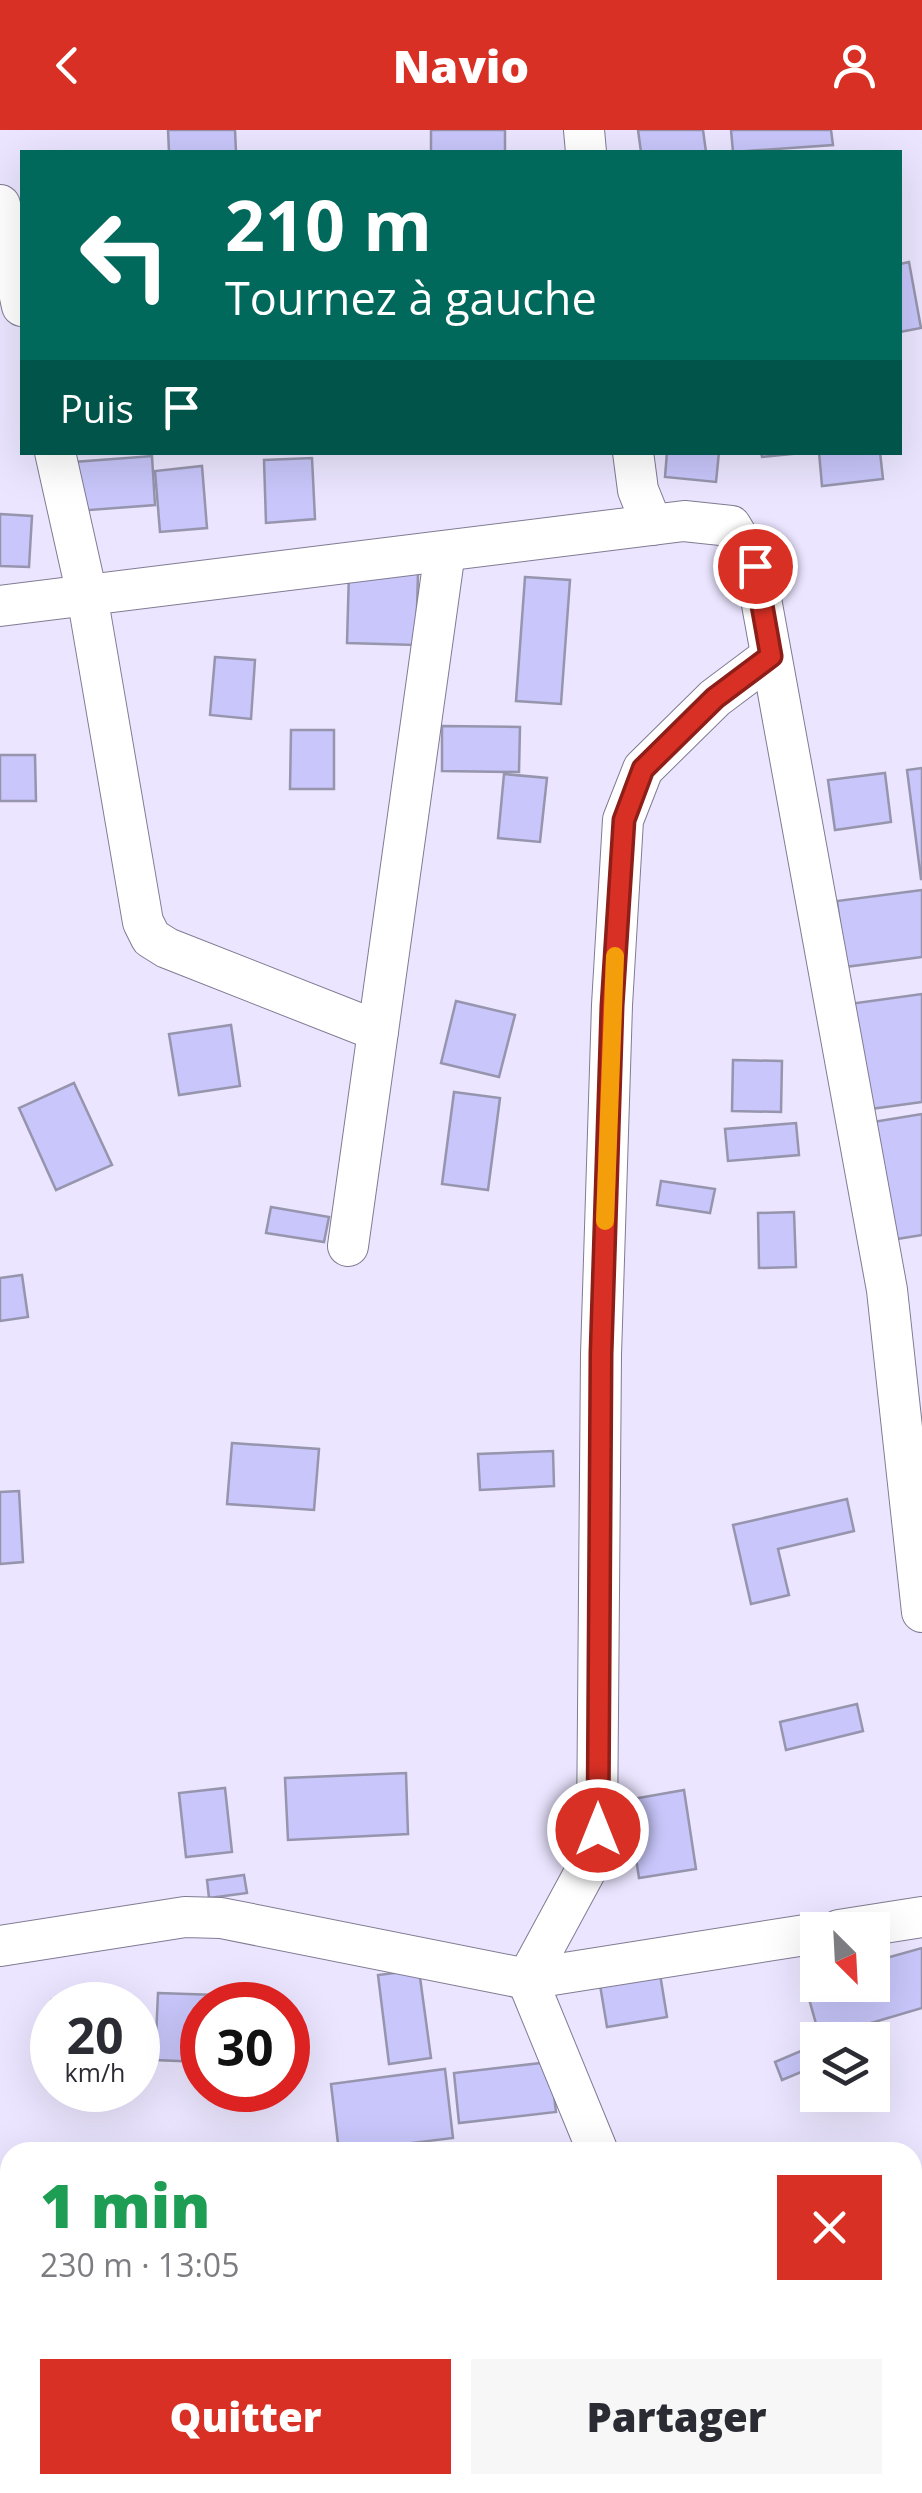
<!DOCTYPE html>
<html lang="fr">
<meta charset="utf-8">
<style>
:root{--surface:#fff;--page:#f7f7f7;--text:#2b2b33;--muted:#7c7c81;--accent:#d93025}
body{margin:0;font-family:"Open Sans",sans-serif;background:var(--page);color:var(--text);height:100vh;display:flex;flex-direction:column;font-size:38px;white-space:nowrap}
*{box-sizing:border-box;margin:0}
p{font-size:32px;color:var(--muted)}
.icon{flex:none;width:55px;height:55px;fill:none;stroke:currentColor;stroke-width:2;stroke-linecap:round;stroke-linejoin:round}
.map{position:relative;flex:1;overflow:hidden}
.sheet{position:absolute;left:0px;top:2012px;width:922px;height:352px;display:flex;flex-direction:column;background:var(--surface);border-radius:30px 30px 0 0;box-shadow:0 10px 40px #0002}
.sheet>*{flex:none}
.top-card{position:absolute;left:20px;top:20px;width:882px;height:305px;border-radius:0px;box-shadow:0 10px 40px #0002;background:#00695c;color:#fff;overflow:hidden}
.needle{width:65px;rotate:156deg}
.controls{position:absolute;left:800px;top:1782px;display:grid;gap:20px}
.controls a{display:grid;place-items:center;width:90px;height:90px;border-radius:0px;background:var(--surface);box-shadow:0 10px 40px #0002;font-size:50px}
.speed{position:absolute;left:30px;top:1852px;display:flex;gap:20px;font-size:50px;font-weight:700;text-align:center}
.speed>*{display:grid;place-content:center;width:130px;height:130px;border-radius:50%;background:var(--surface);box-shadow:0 10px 40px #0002;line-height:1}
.speed small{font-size:25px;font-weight:400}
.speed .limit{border:15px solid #d22;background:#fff;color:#111}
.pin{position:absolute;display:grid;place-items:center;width:85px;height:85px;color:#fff;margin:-42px;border:5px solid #fff;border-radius:50%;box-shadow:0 2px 10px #0007}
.me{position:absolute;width:110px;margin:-55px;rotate:0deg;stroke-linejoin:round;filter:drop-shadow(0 0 8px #0008)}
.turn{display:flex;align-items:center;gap:35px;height:210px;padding:0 40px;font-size:45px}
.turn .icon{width:130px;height:130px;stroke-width:2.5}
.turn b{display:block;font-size:70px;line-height:85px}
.then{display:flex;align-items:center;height:95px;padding:0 40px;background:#0003;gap:20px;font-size:38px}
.round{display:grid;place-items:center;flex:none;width:105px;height:105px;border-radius:0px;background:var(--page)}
.head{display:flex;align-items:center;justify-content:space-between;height:170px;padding:0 40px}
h1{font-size:60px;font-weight:800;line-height:75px;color:#1e9e55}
.button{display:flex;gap:20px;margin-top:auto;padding:20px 40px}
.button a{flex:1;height:115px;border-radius:0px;background:var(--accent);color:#fff;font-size:40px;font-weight:800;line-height:115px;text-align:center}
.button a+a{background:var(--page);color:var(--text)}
header{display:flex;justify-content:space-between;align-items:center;height:130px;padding:0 40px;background:var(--accent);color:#fff;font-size:45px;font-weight:800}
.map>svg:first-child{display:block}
</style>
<header><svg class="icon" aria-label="back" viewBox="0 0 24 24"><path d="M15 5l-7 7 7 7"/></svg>Navio<svg class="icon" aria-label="person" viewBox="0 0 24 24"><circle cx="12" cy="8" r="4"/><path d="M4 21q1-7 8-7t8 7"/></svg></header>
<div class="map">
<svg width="922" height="2363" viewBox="0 0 922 2363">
<rect width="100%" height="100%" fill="#ebe5ff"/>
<g fill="#c8c6fa" stroke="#9695ad" stroke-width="2.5">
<polygon points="168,0 235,0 236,22 169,22"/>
<rect x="431" y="0" width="74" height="22"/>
<polygon points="638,0 703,0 706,22 641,22"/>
<polygon points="731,0 831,0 833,15 733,22"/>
<polygon points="909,132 921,198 900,202 900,134"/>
<polygon points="667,322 719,322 716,352 665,347"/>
<polygon points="761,322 800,322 800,323 762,327"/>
<polygon points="819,322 880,322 883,349 822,356"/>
<polygon points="152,326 155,375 77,381 74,332"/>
<polygon points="312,328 315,389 266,393 264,330"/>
<polygon points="202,336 207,398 160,402 155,341"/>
<polygon points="0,384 32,386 29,437 0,436"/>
<polygon points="349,442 418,443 416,515 347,513"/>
<polygon points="525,447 570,450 561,574 516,571"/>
<polygon points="215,527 255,530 251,589 210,585"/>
<polygon points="442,596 520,597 519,642 442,641"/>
<polygon points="291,600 334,600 334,659 290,659"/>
<polygon points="0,625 35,625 36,671 0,671"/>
<polygon points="922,638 922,749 921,749 907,640"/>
<polygon points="885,643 891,692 835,700 828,650"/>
<polygon points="504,644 547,648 540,712 498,708"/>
<polygon points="922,760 922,827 845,837 837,771"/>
<polygon points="922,864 922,972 856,981 842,875"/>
<polygon points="456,871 515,885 499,947 441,933"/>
<polygon points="231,895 240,956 179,965 169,904"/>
<polygon points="733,930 782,931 781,982 732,981"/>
<polygon points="74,953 112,1035 56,1060 19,978"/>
<polygon points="454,962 500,968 488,1060 442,1054"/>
<polygon points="922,984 922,1105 891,1110 873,992"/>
<polygon points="796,993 799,1025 728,1031 725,999"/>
<polygon points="661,1051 715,1059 710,1083 657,1075"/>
<polygon points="271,1077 329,1087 324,1112 266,1103"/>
<polygon points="794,1082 796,1137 759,1138 758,1083"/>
<polygon points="22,1145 28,1187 0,1191 0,1148"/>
<polygon points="232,1313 319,1319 314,1380 227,1374"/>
<polygon points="553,1321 554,1356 480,1360 478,1324"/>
<polygon points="19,1361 23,1432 0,1434 0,1362"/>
<polygon points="847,1369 854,1401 778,1419 789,1465 751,1474 733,1395"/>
<polygon points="857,1574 863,1601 786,1620 780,1592"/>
<polygon points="406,1643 408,1704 288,1710 285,1648"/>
<polygon points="225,1658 232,1722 186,1727 179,1663"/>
<polygon points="684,1660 696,1739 639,1748 627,1670"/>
<polygon points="244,1745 247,1763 209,1768 207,1750"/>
<polygon points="922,1818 922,1878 820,1908 804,1851 818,1847 818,1855 872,1855 872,1832"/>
<polygon points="419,1840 431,1928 389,1934 378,1845"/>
<polygon points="660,1844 667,1887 607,1897 600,1855"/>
<polygon points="158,1863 247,1866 247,1875 202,1875 202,1932 155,1930"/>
<polygon points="108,1868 108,1875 53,1875 52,1870"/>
<polygon points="815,1915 818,1935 782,1950 775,1932"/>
<polygon points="550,1932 556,1982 459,1993 454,1943"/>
<polygon points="445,1939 453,2008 339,2022 331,1954"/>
<polygon points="922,2223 922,2268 920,2269 912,2253 912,2228"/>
<polygon points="10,2233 10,2272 0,2273 0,2234"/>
<polygon points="912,2274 917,2274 922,2334 912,2334"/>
<polygon points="10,2340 10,2355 49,2355 50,2363 6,2363 3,2341"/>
<polygon points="109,2355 211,2355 199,2356 199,2363 109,2363"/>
</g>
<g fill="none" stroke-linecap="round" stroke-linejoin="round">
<g stroke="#817b92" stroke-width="42">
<g id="minor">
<polyline points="584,0 586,22"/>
<polyline points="0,75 22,176"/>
<polyline points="55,322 87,465 143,792 151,808 167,818 378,901"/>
<polyline points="633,322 638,360 652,395"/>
<polyline points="0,476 684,391 731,396 755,436 887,1160 922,1482"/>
<polyline points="348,1116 445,421"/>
<polyline points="839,1800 922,1787"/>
<polyline points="0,1816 185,1787 221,1788 527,1849 818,1803"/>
<polyline points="598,2022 527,1849 586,1740 597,1700 601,1225 612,875 623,690 643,639 715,568 771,526"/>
<polyline points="633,2355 633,2363"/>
</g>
</g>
<use href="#minor" stroke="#fff" stroke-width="40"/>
</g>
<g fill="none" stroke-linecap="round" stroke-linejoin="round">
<g stroke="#8d1f18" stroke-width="25">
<polyline id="route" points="598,1700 601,1224 612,876 624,690 643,639 715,568 771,526 755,436"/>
</g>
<use href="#route" stroke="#d93025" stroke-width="18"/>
<polyline stroke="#f59e0b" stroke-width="18" points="605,1091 615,826"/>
</g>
</svg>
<div class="controls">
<a><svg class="needle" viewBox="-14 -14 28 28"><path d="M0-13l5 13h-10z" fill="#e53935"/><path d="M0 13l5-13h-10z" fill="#7c7c81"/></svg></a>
<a><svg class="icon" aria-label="layers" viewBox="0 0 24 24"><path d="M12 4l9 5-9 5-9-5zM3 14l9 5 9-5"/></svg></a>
</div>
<div class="speed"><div>20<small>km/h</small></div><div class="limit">30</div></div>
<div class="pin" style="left:755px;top:436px;background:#d93025"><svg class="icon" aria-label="arrive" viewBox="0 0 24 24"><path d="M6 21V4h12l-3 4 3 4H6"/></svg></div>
<svg class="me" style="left:598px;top:1700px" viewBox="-20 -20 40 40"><circle r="17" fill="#d93025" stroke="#fff" stroke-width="3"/><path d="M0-11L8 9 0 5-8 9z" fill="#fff"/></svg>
<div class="top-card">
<div class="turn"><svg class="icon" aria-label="left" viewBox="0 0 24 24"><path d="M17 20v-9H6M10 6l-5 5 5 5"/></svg><div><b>210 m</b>Tournez à gauche</div></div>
<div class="then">Puis<svg class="icon" aria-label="arrive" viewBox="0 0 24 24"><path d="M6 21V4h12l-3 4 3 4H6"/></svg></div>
</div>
<section class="sheet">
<div class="head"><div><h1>1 min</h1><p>230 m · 13:05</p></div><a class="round" style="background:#d93025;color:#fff"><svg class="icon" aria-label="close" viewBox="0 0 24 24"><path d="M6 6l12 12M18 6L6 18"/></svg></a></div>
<div class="button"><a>Quitter</a><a>Partager</a></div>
</section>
</div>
